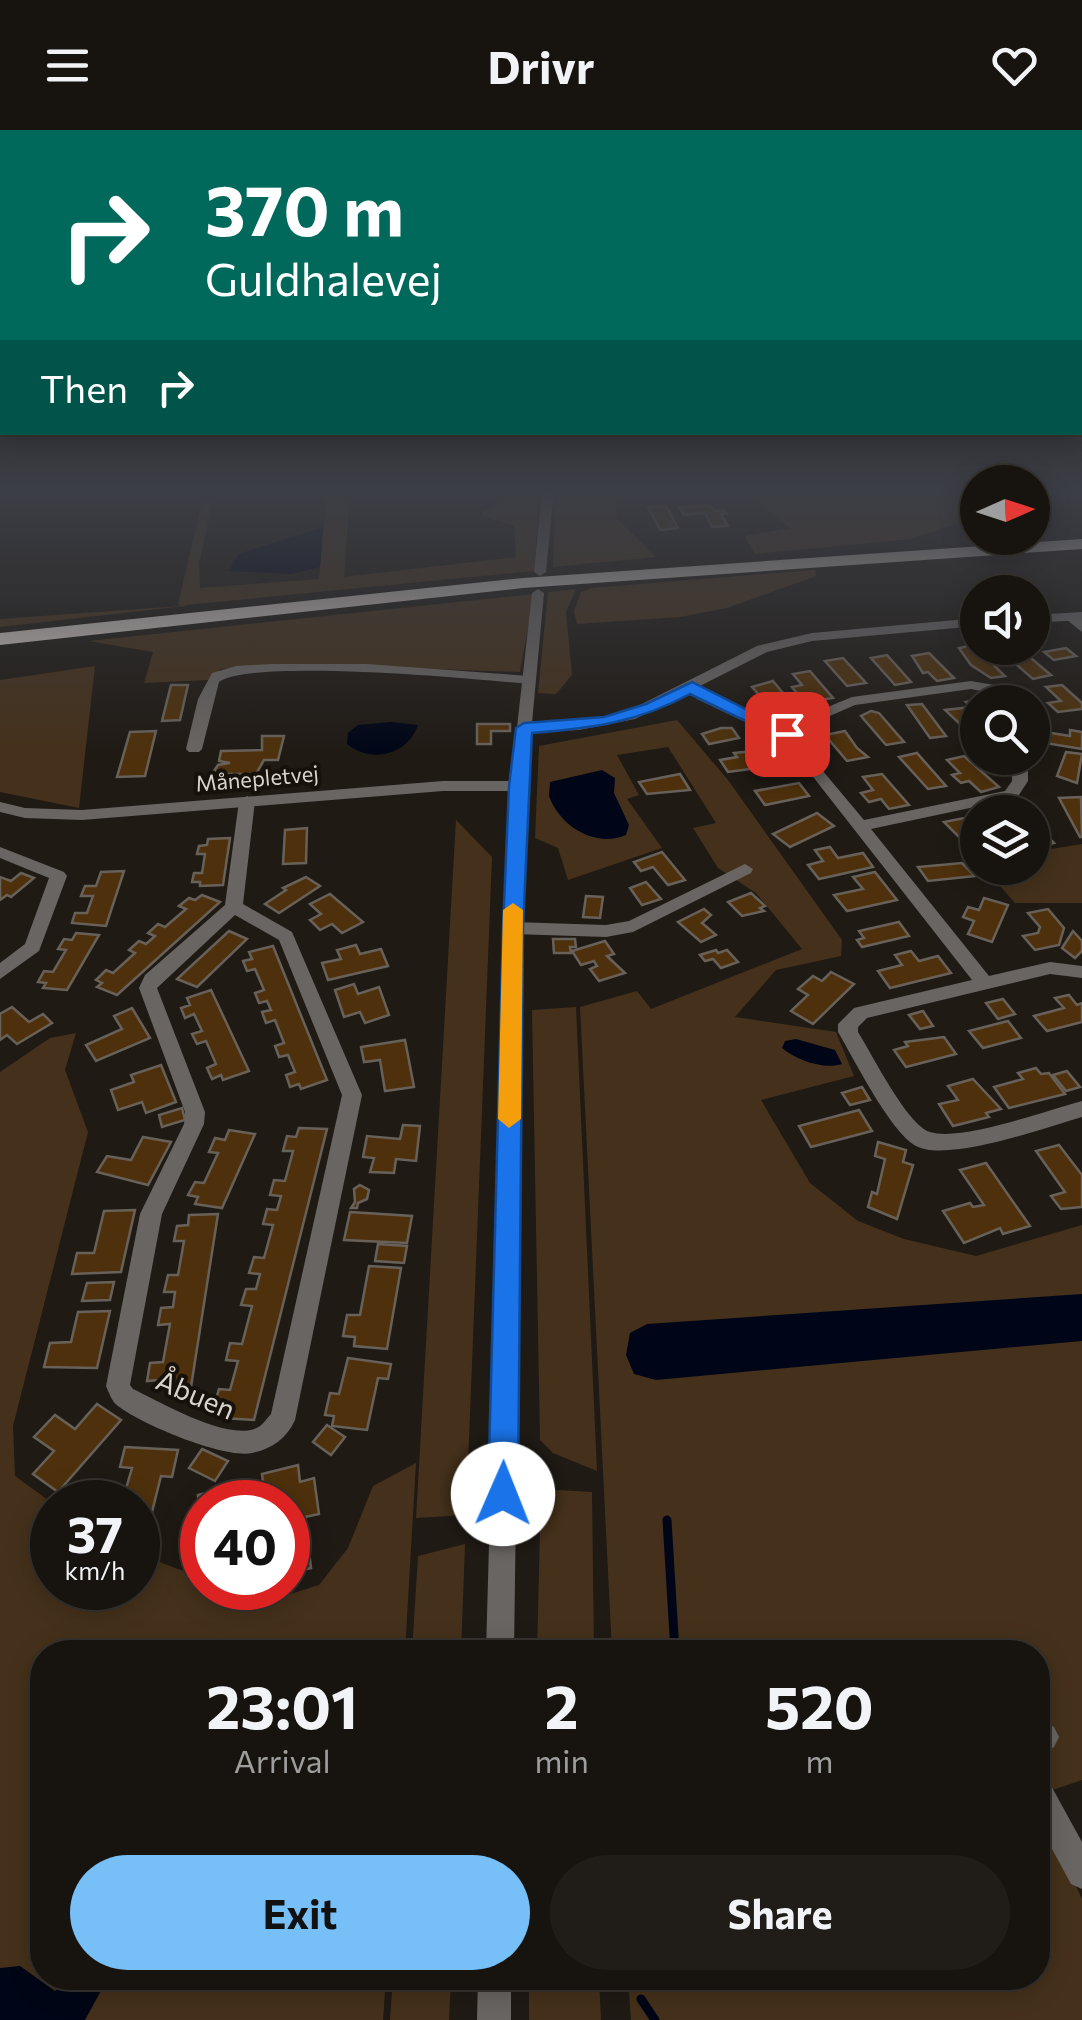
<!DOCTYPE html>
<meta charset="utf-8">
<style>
:root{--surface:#17140f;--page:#201d18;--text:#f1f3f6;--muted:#9e9e9e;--line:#36332f;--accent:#77bff7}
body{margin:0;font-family:Commissioner,sans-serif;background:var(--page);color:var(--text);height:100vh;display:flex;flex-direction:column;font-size:38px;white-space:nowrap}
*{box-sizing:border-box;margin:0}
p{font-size:32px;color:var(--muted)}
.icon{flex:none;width:55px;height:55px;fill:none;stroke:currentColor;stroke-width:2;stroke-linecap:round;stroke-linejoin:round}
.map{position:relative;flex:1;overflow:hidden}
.side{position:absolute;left:30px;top:1510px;width:1020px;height:350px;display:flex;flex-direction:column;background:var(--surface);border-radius:40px;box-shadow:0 5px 25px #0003,0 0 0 2px var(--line)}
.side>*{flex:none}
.top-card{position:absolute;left:0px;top:0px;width:1082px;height:305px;box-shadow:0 5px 25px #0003,0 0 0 2px var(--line);background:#00695c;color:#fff;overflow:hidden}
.needle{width:65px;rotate:87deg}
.buttons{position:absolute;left:960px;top:335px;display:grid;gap:20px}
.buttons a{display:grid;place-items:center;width:90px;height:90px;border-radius:50%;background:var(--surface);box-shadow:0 5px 25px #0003,0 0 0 2px var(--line);font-size:50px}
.speed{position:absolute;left:30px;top:1350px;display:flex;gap:20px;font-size:50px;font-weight:700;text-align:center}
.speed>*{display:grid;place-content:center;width:130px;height:130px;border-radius:50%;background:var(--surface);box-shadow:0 5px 25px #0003,0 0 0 2px var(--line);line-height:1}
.speed small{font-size:25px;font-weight:400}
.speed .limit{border:15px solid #d22;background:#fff;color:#111}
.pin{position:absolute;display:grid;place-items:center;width:85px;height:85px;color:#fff;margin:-42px;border-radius:20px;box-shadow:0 5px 15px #0006}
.me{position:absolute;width:110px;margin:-55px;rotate:1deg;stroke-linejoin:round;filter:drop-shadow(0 0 8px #0008)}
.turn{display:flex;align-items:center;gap:35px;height:210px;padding:0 40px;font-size:45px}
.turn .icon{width:130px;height:130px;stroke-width:2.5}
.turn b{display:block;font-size:70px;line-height:85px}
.then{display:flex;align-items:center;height:95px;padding:0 40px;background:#0003;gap:20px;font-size:38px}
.eta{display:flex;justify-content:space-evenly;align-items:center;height:170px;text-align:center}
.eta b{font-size:60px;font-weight:700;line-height:70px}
.primary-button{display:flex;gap:20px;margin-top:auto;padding:20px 40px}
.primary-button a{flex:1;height:115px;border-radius:60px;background:var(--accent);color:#111;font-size:40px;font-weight:700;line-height:115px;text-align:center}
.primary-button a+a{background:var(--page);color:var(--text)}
header{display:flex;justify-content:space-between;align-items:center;height:130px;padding:0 40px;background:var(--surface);font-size:45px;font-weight:700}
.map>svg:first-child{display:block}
</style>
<header><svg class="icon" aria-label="menu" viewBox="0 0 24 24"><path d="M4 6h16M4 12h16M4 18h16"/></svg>Drivr<svg class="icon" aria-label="heart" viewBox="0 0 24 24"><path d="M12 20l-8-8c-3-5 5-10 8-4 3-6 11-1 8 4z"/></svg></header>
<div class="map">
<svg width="1082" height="1890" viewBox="0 0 1082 1890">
<rect width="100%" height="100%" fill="#1f1a14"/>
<g fill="#45311b">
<polygon points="205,359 230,359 215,363 199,433 200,458 319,449 327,359 350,359 344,447 516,427 514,396 482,386 482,382 503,367 507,359 540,359 534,441 186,475 185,476 0,497 0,489 181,476 178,474"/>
<polygon points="566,359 642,359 624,360 616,364 617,389 656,427 553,437 556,364"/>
<polygon points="721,359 977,359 977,386 911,409 755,424 745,406 790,398 760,376 760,371"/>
<polygon points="815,440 816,446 727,478 680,487 577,494 574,481 581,462 592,458"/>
<polygon points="576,459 566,482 572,545 556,564 538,563 548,462"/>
<polygon points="534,464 520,542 294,534 221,539 208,550 144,553 153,522 89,511"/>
<polygon points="95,536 79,678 0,662 0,550"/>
<polygon points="677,590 728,650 842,810 841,826 776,840 735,887 836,902 854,946 761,970 810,1053 858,1091 904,1109 976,1126 1082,1095 1082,1650 1038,1665 1038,1522 612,1522 580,877 637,861 651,879 802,819 756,763 718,738 693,698 716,693 668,617 617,625 639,665 627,669 662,718 568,750 558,718 535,708 539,616"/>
<polygon points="456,690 492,727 466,1385 416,1388"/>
<polygon points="1082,714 1082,773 1015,773 984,738 1032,738 1033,722"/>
<polygon points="576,877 597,1341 553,1323 540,1310 532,880"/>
<polygon points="76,903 65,940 88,1002 13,1296 15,1346 52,1373 52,1458 138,1458 138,1424 202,1448 202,1458 235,1458 275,1469 319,1455 348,1418 373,1356 416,1333 405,1522 42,1522 42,1848 386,1848 383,1890 0,1890 0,942 50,908"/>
<polygon points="541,1359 592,1362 594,1522 537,1522"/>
<polygon points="465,1414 461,1522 412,1522 418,1426"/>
<polygon points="1038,1676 1082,1769 1082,1890 631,1890 628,1848 1038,1848"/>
<polygon points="393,1848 451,1848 449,1890 390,1890"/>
<polygon points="529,1848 599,1848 601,1890 529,1890"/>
</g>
<g fill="#000617">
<polygon points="323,397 320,437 291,444 229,441 238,424"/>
<path d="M391,592L418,595C408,625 371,634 347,614L348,603L358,595Z"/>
<path d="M602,640L615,648L614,663L629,695L626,705C596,718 560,697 549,666L550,652Z"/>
<path d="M796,909L835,920L842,934C824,940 796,930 782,918L785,911Z"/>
<polygon points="1082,1164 1082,1211 656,1250 634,1244 626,1225 630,1203 647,1194"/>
<polygon points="20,1836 55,1861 69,1848 108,1848 85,1890 0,1890 0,1838"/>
</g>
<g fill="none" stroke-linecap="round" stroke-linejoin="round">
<g stroke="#000617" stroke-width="9">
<polyline points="667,1390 675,1522"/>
<polyline points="641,1869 655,1890"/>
</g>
</g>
<g fill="#4e310c" stroke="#68615a" stroke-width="2.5">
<polygon points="709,375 716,381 724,380 727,384 721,384 728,396 712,397 705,383 684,385 680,378"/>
<polygon points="666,376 678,398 679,398 660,400 648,377"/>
<polygon points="973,515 1005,546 991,548 971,535 959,518"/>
<polygon points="999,518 1019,518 1051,545 1033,549 1016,534 1012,535"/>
<polygon points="1066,518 1076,526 1054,530 1044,522"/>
<polygon points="929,523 954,548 937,551 928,542 923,543 912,526"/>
<polygon points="887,525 911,552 895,555 871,528"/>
<polygon points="843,528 866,553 847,556 825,531"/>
<polygon points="810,541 833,568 815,571 810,565 800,567 792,557 802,555 793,544"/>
<polygon points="773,551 792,574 795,581 784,583 779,577 771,578 752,557"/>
<polygon points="171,555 188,555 180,590 162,591"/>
<polygon points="1062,555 1082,573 1082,579 1058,582 1048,573 1061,571 1046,557"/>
<polygon points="982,569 986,572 978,572 978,585 971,586 975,589 959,593 945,580 971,577 966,572"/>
<polygon points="922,574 946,606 930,608 907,575"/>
<polygon points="871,581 879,583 904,612 886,615 861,586"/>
<polygon points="477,594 510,594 510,601 491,601 491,614 477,614"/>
<polygon points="721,598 732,598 739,608 709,614 702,604"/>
<polygon points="1070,600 1082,602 1082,619 1045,613 1045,602 1070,606"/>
<polygon points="156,601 145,646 117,647 130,602"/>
<polygon points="845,601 857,618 868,627 847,631 825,605"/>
<polygon points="262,606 284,606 278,630 264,630 256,644 220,644 214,641 218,635 230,633 219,631 221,621 262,620"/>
<polygon points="782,618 791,630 765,637 728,642 720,630 737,627 734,623"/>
<polygon points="1066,622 1082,624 1077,653 1057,646"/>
<polygon points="917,623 946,656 928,659 899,627"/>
<polygon points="964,626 999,657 981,662 969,651 961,653 952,645 960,643 947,630"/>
<polygon points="680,644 690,660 647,664 639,652"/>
<polygon points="882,644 909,675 889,679 881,669 869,672 861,663 873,660 863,647"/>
<polygon points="799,653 809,666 765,675 755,661"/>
<polygon points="1081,667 1082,707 1080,707 1059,668"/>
<polygon points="817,683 834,696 790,717 773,704"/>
<polygon points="964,688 978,702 978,726 944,692"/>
<polygon points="1032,691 1054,713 1036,717 1032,713"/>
<polygon points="307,698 306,733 283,734 285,700"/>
<polygon points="230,708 223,755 200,756 200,752 192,752 194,743 202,743 205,724 197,724 199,716 207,715 208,709"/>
<polygon points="830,717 838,728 863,723 873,737 819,749 808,735 823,731 815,720"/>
<polygon points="662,722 685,750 668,755 653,737 641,741 634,732"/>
<polygon points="962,733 975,746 928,751 918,737"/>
<polygon points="124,741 106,796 72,793 75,783 87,783 93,766 81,766 85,756 96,756 101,742"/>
<polygon points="875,742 897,770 847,781 834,765 863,759 853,747"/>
<polygon points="21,743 34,748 11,767 7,765 0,770 0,747 11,751"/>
<polygon points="306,747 320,756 279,783 265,774 286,760 283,758"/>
<polygon points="646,752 661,769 642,775 630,758"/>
<polygon points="751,763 765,776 760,778 764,781 742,786 728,772"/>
<polygon points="330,764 363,792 342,803 332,794 320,800 310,790 321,784 310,774"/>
<polygon points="202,765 220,772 117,865 97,857 102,853 96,850 106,840 113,843 135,823 129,820 139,811 146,814 155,806 148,803 158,794 165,797 186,779 179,776 189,768 195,770"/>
<polygon points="586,766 603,767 600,788 583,787"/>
<polygon points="984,768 1008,775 992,812 968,804 974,791 963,787 968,777 979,780"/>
<polygon points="704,779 711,785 702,793 716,805 701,812 678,792"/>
<polygon points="1048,779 1064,798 1059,815 1035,820 1023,806 1038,803 1040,797 1028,783"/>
<polygon points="899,792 909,806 862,817 857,810 864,808 859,801"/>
<polygon points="229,801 247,809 197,857 177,849"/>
<polygon points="1073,801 1082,811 1082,821 1075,828 1062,818"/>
<polygon points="76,803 99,805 67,860 43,858 46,853 38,852 44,841 53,842 66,820 58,819 64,809 72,810"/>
<polygon points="553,809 575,809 576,817 570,817 571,823 554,823"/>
<polygon points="605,811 614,824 607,826 625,843 599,851 590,839 597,836 594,831 581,835 572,821"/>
<polygon points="356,815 360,824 381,819 388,836 328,850 322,833 341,829 337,820"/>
<polygon points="273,816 327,950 301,959 299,954 290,957 286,945 295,942 288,925 279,927 275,916 284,913 275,890 266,893 262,882 271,880 267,871 259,873 255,863 264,860 255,839 247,841 243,831 252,829 249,822"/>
<polygon points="716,820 718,823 727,820 738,832 721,838 713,829 705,831 700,825"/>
<polygon points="911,821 919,831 938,826 951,843 890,858 878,841 902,835 895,825"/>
<polygon points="831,842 854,854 813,894 791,881 808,865 798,859 813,846 822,851"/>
<polygon points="354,854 358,864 379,857 389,885 365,893 360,882 344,887 335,860"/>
<polygon points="211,860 249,941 223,950 221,945 212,949 207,938 216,934 206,911 197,914 192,904 202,901 194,884 185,888 181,878 190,875 187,868"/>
<polygon points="1069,865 1077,875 1082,873 1082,892 1047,901 1034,886 1064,878 1055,868"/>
<polygon points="1003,869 1015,884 998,889 986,873"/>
<polygon points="12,877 29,892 43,884 52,893 17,914 7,905 0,910 0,884"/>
<polygon points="132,878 150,908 96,931 86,915 122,899 114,886"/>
<polygon points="923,881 933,896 920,899 909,885"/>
<polygon points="1008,891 1021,908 983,918 969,901"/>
<polygon points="944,907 956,924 906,937 894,920 908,916 905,912"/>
<polygon points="405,910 414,957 385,961 380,930 364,932 361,917"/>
<polygon points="161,935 176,972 146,983 142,972 118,980 111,960 134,952 131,945"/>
<polygon points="1036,938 1041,944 1049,943 1065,964 1009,978 994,957 1023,949 1018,943"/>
<polygon points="1067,941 1080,957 1066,961 1053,945"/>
<polygon points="973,949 1001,979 986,983 989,987 953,996 939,974 958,970 948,956"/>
<polygon points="862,957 870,970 850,975 842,963"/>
<polygon points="182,978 185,990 162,997 159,985"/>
<polygon points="859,980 872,1001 811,1017 799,996"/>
<polygon points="403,995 420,996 416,1031 396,1029 394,1043 370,1042 374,1028 363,1027 367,1006 400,1009"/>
<polygon points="299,998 327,999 254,1290 223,1288 225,1280 213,1279 219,1259 230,1260 238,1231 226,1230 230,1213 242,1214 252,1176 241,1175 246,1159 256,1159 260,1144 249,1143 254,1127 264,1128 273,1095 263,1094 267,1079 277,1080 281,1066 270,1065 274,1050 285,1051 293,1021 283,1021 287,1006 296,1007"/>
<polygon points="229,1000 255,1004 222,1078 195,1074 198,1067 188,1065 195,1052 204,1053 218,1023 209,1022 215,1008 225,1010"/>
<polygon points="143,1007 171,1012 148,1055 97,1042 107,1026 131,1030"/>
<polygon points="878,1012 906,1020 903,1032 913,1035 897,1089 868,1077 872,1062 877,1064 885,1029 875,1026"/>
<polygon points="1059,1015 1082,1045 1082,1077 1061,1079 1051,1066 1065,1062 1036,1021"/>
<polygon points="986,1033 1030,1096 1003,1104 1000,1098 964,1113 943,1081 970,1073 973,1077 984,1075 960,1040"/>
<polygon points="360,1055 369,1060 367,1069 358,1073 357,1078 351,1078 355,1072 354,1059"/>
<polygon points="135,1080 121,1142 72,1144 77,1123 94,1123 104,1081"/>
<polygon points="350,1082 412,1086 407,1113 344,1110"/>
<polygon points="218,1084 191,1257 158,1259 159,1250 147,1251 150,1233 163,1232 170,1194 158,1195 161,1178 173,1177 175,1162 164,1162 168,1145 178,1145 184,1111 174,1111 177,1096 188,1095 189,1085"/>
<polygon points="378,1114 407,1116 404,1133 375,1131"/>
<polygon points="369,1136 401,1138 387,1219 354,1216 355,1207 343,1206 347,1185 360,1185"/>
<polygon points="114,1152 110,1170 82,1171 87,1153"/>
<polygon points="110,1181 97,1238 44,1237 50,1213 71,1212 78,1182"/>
<polygon points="348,1228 391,1234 388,1249 378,1248 367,1300 332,1296 334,1286 325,1285 330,1263 339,1264"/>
<polygon points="97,1274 121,1290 58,1362 33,1344 54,1321 34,1307 55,1285 75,1299"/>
<polygon points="327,1295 345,1307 331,1325 313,1312"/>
<polygon points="125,1317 178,1320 172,1347 161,1346 151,1386 138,1386 138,1372 95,1372 98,1360 125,1362 132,1338 120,1337"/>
<polygon points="202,1319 228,1331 215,1351 189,1338"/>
<polygon points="298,1335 300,1352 314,1348 319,1384 305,1387 311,1438 288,1444 288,1372 265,1372 262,1344"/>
<polygon points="247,1353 250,1372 202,1372 200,1401 198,1365"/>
</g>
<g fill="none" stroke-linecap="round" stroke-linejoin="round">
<g fill="#696562" fill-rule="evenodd">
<polygon points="1067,484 1077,484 1082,490 1082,502 1067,490"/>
<path d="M271,534H367L529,546L536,550L529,554C477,549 254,528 219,552L202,619L199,622H189L186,619L198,569L212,543L236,536Z"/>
<path d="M971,551L1006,557L1021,572H1006L996,564L971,559L855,575L791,603L864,690L1005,661L1012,651V628H1028V651L1017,668L871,699L989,846L1050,832L1082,836V848L1050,844L867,888L858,897V902C872,924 907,995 930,1002C961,1012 1048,980 1082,971V987C1047,997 948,1033 916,1016C891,1003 854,929 838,902V894L854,878L972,850L785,611L697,569L685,557L697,554L707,563L779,597L852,567Z"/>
<path d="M247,666L255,671L243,774L292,802L362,965L295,1290C287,1308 272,1319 252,1323C224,1329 141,1294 118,1276C112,1272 109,1263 106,1256L140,1084L184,994L185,982L139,858L145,845L225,775L239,671ZM235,785L279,810L342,965L271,1284C267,1288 264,1293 260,1296C232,1315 159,1271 133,1259L130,1255L162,1084L204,994L205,982L157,858Z"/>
<polygon points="0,717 64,742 67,746 39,821 0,849 0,833 25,814 49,748 0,728"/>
<polygon points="745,734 753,739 751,743 633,802 606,807 513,804 504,798 513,792 606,795 629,791"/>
<polygon points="1044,1592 1054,1597 1059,1607 1054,1617 1038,1626 1038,1595"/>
<polygon points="1038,1648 1049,1652 1082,1712 1082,1759 1071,1754 1038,1693"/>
</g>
<g fill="#696562" fill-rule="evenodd">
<polygon points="542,359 554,359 546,442 540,446 534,442"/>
<polygon points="538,459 544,463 532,593 579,592 626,582 757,516 812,503 978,488 978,496 812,511 767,522 635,589 579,600 531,602 526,656 514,1522 486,1522 510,661 443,661 82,690 25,688 0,682 0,672 25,678 82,680 443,651 511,651 532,463"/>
<polygon points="1082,482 1082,490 1032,493 1032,485"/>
<polygon points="478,1848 511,1848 511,1890 477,1890"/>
</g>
<polygon fill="#c8c1ba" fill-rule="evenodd" points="1082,409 1082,419 523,458 0,515 0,503 523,448"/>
</g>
<linearGradient id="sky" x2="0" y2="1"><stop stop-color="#110e0b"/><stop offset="0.58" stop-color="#3c3e45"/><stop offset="1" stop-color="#3c3e45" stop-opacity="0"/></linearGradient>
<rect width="1082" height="624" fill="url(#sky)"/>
<path fill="#1a73e8" stroke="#114b97" stroke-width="2.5" d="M692,552L795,604L781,608L690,564C636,593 593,598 532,603L523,798L518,1364L513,1374L503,1378L492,1374L488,1364L503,798L509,656L516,598L524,593L604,587L646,574Z"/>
<polygon fill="#f59e0b" points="513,773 523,780 521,989 509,998 498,989 503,780"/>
<g text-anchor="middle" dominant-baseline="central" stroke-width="8" stroke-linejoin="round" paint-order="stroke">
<g font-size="22" fill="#d8d4d0" stroke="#16110b">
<text transform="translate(257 648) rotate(-5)">Månepletvej</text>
</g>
<g font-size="28" fill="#d8d4d0" stroke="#16110b">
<text transform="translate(196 1264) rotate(23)">Åbuen</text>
</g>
</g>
</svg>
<div class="buttons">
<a><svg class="needle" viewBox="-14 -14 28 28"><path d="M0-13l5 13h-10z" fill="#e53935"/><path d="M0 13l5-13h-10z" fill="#9e9e9e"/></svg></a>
<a><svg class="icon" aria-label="sound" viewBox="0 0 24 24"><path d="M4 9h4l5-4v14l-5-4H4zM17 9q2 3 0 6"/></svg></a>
<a><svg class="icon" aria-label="search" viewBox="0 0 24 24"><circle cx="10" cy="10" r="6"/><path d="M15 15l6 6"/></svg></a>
<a><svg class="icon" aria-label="layers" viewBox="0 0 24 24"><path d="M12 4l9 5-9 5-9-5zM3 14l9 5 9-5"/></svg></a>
</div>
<div class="speed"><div>37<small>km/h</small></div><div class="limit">40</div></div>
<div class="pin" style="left:787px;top:604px;background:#d93025"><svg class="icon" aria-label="arrive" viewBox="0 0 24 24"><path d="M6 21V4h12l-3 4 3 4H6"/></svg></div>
<svg class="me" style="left:503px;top:1364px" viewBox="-20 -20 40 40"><circle r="19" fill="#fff"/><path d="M0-13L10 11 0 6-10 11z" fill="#1a73e8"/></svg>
<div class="top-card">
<div class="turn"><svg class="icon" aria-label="right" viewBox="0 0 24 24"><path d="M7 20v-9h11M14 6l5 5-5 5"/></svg><div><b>370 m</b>Guldhalevej</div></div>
<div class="then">Then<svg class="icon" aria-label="right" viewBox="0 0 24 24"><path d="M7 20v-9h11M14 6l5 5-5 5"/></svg></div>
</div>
<section class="side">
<div class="eta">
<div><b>23:01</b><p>Arrival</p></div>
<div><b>2</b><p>min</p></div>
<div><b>520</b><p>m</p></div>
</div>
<div class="primary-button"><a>Exit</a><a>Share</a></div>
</section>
</div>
